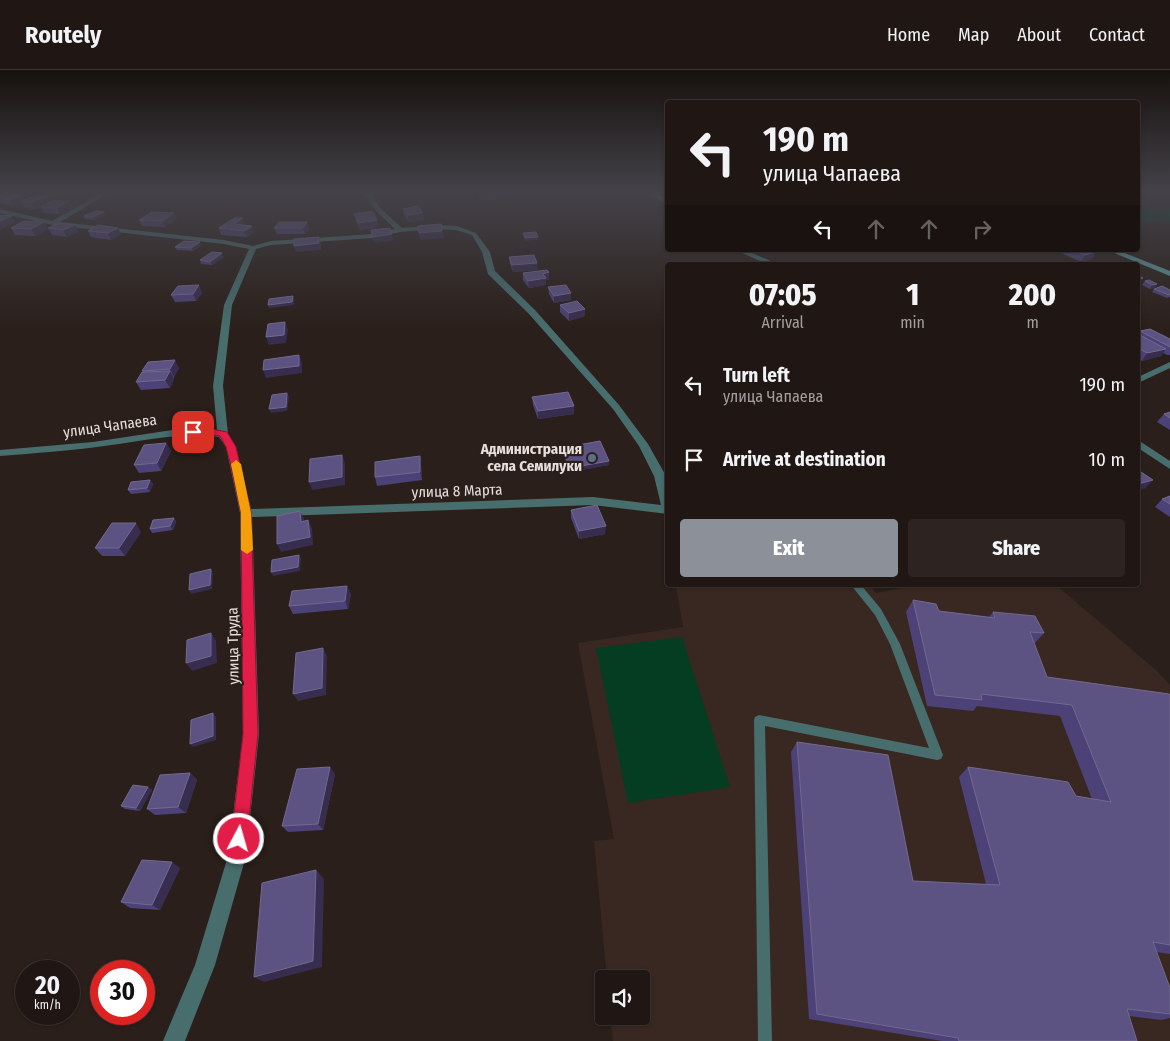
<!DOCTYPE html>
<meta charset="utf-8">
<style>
:root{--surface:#201714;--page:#2d2422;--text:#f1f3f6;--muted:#a29fa0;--line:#3d3634;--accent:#8c9099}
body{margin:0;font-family:"Fira Sans Condensed",sans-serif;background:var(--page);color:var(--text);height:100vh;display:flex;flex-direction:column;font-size:19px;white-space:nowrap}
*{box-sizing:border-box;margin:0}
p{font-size:16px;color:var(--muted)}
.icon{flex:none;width:28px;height:28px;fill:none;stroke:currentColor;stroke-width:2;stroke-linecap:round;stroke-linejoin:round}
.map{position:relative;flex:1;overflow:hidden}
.details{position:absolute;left:665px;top:192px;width:475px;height:325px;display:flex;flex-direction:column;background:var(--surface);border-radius:5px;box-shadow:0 1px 4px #0004,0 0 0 1px var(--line)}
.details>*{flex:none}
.hud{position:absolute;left:665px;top:30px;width:475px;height:152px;border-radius:5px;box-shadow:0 1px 4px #0004,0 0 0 1px var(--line);background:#201714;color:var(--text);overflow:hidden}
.controls{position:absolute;left:595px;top:900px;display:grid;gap:10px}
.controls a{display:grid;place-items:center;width:55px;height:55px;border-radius:5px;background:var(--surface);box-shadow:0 1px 4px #0004,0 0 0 1px var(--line);font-size:25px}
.speed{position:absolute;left:15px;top:890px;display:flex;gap:10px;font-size:25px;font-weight:700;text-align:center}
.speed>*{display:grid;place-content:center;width:65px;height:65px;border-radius:50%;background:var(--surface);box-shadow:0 1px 4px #0004,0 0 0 1px var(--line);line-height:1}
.speed small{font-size:12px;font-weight:400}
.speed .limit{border:8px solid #d22;background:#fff;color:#111}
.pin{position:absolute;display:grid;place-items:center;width:42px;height:42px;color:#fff;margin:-21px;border-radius:10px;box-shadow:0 2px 8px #0006}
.me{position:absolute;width:55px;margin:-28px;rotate:6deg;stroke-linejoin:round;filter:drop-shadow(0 0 4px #0008)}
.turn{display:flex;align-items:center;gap:18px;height:105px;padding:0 15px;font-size:22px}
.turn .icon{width:65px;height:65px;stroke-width:2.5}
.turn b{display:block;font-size:35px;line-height:42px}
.lanes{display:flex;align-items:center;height:48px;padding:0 15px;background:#0003;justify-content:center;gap:25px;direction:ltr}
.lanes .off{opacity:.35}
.eta{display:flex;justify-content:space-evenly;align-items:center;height:85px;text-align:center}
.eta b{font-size:30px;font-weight:800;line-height:35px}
.button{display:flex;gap:10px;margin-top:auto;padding:10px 15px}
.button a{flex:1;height:58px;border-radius:5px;background:var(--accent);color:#fff;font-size:20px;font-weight:800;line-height:58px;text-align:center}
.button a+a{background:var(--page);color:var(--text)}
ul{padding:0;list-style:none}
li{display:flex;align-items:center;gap:15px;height:75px;padding:0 15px}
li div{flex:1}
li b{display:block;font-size:19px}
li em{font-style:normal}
header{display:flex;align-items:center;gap:30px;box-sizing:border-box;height:70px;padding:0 25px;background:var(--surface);border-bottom:1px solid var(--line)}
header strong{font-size:24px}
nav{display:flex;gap:28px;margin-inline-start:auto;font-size:18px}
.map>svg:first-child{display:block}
</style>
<header>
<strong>Routely</strong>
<nav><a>Home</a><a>Map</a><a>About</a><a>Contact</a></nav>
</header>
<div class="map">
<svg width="1170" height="971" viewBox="0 0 1170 971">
<rect width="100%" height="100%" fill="#2a1f1a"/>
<polygon fill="#392821" points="676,515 869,515 876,523 915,515 1056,515 1157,601 1170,615 1170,971 613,971 610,946 641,946 641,909 607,909 594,771 614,769 578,573 683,557"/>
<g fill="#043d22">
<polygon points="1138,138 1170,139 1170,151 1138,152"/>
<polygon points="682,567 730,717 628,733 596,578"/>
</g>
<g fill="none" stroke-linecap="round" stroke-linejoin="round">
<polygon fill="#476d6d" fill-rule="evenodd" points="851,515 861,515 881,539 900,574 943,685 941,689 937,690 765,656 772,971 758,971 754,650 755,647 759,645 929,678 890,574 875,545"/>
<g fill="#476d6d" fill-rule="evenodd">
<path d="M101,123H109L60,152L224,170L253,176L271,171L372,164L395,159L375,140L365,123H371L380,138L402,158L436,155L457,156L476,163L490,182L495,201L535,240L619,335L648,374L666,406L668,414V444L593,435L252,447L259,664L246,786L215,895L185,971H163L195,895L228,786L243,664L240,443L226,377L219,367C180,362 143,371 104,376C70,381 35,383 0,386V380L93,372L179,359L217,360L213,316L224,235L249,179L224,174L53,155L0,143V139L52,151ZM436,159L456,160L472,165L482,182L488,204L529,244L613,339L639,376L654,406L661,435L593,427L251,439L236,377L228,364L223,316L232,235L256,179L271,175L372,168L400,162Z"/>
<polygon points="649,123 657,123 668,130 668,135"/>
<polygon points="735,180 745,180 780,195 770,195"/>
<polygon points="1170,292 1170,298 1138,313 1138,307"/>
<polygon points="1138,370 1170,391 1170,399 1138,378"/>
</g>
<polygon fill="#599898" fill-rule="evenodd" points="1107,180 1117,180 1170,201 1170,206"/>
</g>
<g fill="#4c4278">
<polygon points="0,125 22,125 25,130 48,126 51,132 69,131 73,138 60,144 44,143 41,137 35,139 25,138 22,133 13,136 0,133"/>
<polygon points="403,139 423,143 424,150 409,152 404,145"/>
<polygon points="104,142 105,145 94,150 86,149 84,146"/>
<polygon points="174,143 177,149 165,157 142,156 139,150"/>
<polygon points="354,144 377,150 378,157 360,160 356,150"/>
<polygon points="44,152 48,159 35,166 15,165 11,158"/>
<polygon points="307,152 309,159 305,164 277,164 274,158"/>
<polygon points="75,155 78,162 67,167 52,165 48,158"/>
<polygon points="245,155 254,162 247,167 221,165 219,158"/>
<polygon points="118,158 121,164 111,170 91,167 88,161"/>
<polygon points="201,175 193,181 177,180 175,177"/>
<polygon points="1062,180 1091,180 1096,182 1092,189 1081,192 1061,183"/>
<polygon points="224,187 212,195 201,194 200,190"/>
<polygon points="509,187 538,200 513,202 510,194"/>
<polygon points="549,202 549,210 546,210 546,215 529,218 523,210 523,203"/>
<polygon points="1145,211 1157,214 1154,218 1150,219 1142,215"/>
<polygon points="548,217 571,230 554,233 549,224"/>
<polygon points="1154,219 1170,220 1170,227 1167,228 1152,222"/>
<polygon points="202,223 196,231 175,232 171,225"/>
<polygon points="560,235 585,246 569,251 560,242"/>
<polygon points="1140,261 1170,269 1170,285 1167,285 1163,283 1161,286 1142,291 1138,289 1138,265"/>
<polygon points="179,298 174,307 174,309 170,318 141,320 136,312 143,302 142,301"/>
<polygon points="532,327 574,336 574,344 538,349 533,335"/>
<polygon points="1170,342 1170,360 1157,352 1164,344"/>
<polygon points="166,373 171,381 161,401 139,403 134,395"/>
<polygon points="578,375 609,395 570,402 564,386 564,382 578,379"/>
<polygon points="420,386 421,394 422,410 377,416 375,407"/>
<polygon points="150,410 153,414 150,422 131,424 128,420"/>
<polygon points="1170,426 1170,447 1155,437 1162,429"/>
<polygon points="571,440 605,464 579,469 571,448"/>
<polygon points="174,448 176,452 173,460 152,463 150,459"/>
<polygon points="141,462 125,486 102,486 95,478"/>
<polygon points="351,524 348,539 293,544 289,536"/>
<polygon points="913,530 939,541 989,547 993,542 1044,563 1034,574 1047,607 1170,625 1170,884 1156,882 1170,918 1170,948 1161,950 1129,946 1137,971 942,971 809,949 791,682 797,672 913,811 986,814 959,707 968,697 1076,726 1092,729 1060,646 977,636 973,641 927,636 906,542"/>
<polygon points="190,703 197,710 186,743 155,745 147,739"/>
<polygon points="335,704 323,760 288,762 282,756"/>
<polygon points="148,717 152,720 140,741 125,739 121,736"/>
<polygon points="180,798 160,840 130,838 121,832"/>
</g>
<g fill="#372d4e">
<polygon points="489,123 496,123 497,129 479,131 479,124"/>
<polygon points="22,125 26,131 21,131 22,133 13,136 9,130"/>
<polygon points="48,126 51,132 35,139 31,133"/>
<polygon points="69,131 73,138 60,144 57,138"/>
<polygon points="104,142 105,145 94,150 92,147"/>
<polygon points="174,143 177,149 165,157 162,151"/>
<polygon points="423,143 424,150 409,152 408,145"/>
<polygon points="12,146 16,152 0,160 0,151"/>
<polygon points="243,148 245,155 234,154"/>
<polygon points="377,150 378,157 360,160 359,153"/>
<polygon points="44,152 48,159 35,166 31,159"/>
<polygon points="307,152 309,159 305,164 303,158"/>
<polygon points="75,155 78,162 67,167 63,160"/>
<polygon points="252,156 254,162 247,167 244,161"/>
<polygon points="118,158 121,164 111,170 108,163"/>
<polygon points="442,161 444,168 420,170 419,163"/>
<polygon points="392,164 393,171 374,173 372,167"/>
<polygon points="319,167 321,174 321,180 296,182 294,176"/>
<polygon points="538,167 538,170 525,171 525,168"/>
<polygon points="200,172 201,175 193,181 191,178"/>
<polygon points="1096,182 1092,189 1081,192 1085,185"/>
<polygon points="222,183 224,187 212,195 210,192"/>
<polygon points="537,193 538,200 513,202 512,195"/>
<polygon points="549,202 549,210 546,210 546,215 529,218 528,211 543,204"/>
<polygon points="1143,208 1141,211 1138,212 1138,209"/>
<polygon points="1157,214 1154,218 1150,219 1152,215"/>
<polygon points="199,215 202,223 196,231 193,224"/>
<polygon points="571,223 571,230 554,233 554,226"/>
<polygon points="293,226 294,229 294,235 269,238 268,235"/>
<polygon points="585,239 585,246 569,251 569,243"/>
<polygon points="285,252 288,260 286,273 269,275 266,267"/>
<polygon points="1166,279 1161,286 1142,291 1147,283"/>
<polygon points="299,285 302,293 302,303 266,308 263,300"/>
<polygon points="175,290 179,298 174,307 170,299"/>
<polygon points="170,301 174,309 170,318 165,310"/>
<polygon points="287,323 289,327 287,341 271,343 269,339"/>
<polygon points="574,336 574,344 538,349 538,341"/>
<polygon points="166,373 171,381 161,401 157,393"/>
<polygon points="342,385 345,393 345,415 312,420 309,412"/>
<polygon points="420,386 421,394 422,410 420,402"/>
<polygon points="609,391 609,395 570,402 570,398"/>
<polygon points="150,410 153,414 150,422 147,418"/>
<polygon points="1153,410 1146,418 1138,421 1138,414"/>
<polygon points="300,441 304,449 304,460 301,452"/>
<polygon points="174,448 176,452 173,460 170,456"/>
<polygon points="308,450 312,458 313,475 281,482 277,474"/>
<polygon points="136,453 141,462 125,486 119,478"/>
<polygon points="606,456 605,464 579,469 579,461"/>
<polygon points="299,485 301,489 300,501 273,506 271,502"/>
<polygon points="211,499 213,503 212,519 191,524 189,520"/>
<polygon points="347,516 351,524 348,539 345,531"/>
<polygon points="211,563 216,571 217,593 192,601 186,593"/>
<polygon points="323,578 327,586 326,625 298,631 293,624"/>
<polygon points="213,643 216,647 216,670 193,677 190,674"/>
<polygon points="330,697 335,704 323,760 318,754"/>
<polygon points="190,703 197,710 186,743 178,737"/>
<polygon points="148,717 152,720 140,741 136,738"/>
<polygon points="172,792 180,798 160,840 152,835"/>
<polygon points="316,800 324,809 322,897 264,912 254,907"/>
</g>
<g fill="#5c5382" stroke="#726990">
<polygon points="6,123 14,123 22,125 9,130 0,128 0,125"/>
<polygon points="38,125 48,126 31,133 21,131"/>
<polygon points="53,130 69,131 57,138 41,137"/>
<polygon points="418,136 423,143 408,145 403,139"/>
<polygon points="96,141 104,142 92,147 84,146"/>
<polygon points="372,141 377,150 359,153 354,144"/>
<polygon points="152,142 174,143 162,151 139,150"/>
<polygon points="0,145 12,146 0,151"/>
<polygon points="234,148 243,148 234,154 252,156 244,161 219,158"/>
<polygon points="24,151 44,152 31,159 11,158"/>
<polygon points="279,152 307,152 303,158 274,158"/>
<polygon points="60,153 75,155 63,160 48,158"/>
<polygon points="441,154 442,161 419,163 418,156"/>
<polygon points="98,155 118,158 108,163 88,161"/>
<polygon points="390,158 392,164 372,167 371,160"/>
<polygon points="536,162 538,167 525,168 523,163"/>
<polygon points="319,167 319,173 294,176 294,169"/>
<polygon points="184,171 200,172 191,178 175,177"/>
<polygon points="1073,180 1091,180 1096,182 1085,185"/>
<polygon points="212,182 222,183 210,192 200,190"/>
<polygon points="534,185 537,193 512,195 509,187"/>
<polygon points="547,200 549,202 543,204 546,208 528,211 523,203"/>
<polygon points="1138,205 1143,208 1138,209"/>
<polygon points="1149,210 1157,214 1152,215 1145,211"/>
<polygon points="199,215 193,224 171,225 178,216"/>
<polygon points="566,215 571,223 554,226 548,217"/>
<polygon points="1162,216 1170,220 1170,224 1169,225 1154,219"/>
<polygon points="293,226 292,232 268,235 269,229"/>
<polygon points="577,231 585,239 569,243 560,235"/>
<polygon points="285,252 284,265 266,267 268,254"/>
<polygon points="1150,259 1170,269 1170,277 1140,261"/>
<polygon points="1138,264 1166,279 1147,283 1138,278"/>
<polygon points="299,285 299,296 263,300 264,290"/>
<polygon points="175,290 170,299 142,301 148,292"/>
<polygon points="170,301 165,310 136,312 142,302"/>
<polygon points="568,322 574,336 538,341 532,327"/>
<polygon points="287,323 286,337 269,339 272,325"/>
<polygon points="1170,342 1170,348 1164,344"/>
<polygon points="600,371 609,391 570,398 564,382 580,379 578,375"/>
<polygon points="166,373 157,393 134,395 144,375"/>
<polygon points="342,385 342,407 309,412 310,389"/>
<polygon points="420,386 420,402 375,407 375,392"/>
<polygon points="1138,400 1153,410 1138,414"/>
<polygon points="150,410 147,418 128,420 131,412"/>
<polygon points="1170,426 1170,434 1162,429"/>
<polygon points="597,435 606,456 579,461 571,440"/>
<polygon points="300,441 301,452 308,450 310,467 277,474 277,446"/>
<polygon points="174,448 170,456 150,459 153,450"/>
<polygon points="112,453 136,453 119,478 95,478"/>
<polygon points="299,485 298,497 271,502 272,490"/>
<polygon points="211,499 210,515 189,520 190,504"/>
<polygon points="347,516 345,531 289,536 292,521"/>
<polygon points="913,530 936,534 939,541 995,548 993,542 1035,546 1044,563 1030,562 1047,607 1169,624 1170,625 1170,875 1153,872 1170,918 1170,944 1127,939 1137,971 959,971 958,968 817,944 797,672 888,685 913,811 1000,815 968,697 1068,712 1076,726 1111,732 1072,635 981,624 982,630 935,625"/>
<polygon points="211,563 211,586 186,593 187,570"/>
<polygon points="323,578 322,618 293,624 296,583"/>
<polygon points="213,643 213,666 190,674 191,650"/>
<polygon points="330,697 318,754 282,756 297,699"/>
<polygon points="190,703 178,737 147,739 160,705"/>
<polygon points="133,715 148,717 136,738 121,736"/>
<polygon points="142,790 172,792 152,835 121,832"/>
<polygon points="316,800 313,891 254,907 262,813"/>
</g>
<linearGradient id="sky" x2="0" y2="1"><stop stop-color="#17110e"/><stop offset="0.47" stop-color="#444249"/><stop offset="1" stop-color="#444249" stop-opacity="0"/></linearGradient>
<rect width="1170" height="259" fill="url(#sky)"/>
<path fill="#e11d48" stroke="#92132f" d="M207,358L227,362L236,377L251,443L258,664L247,769L244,774L239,777L233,774L231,769L243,664L241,443L230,392L226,377L220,366C211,365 194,366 188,362L193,359Z"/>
<polygon fill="#f59e0b" points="236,390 241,394 251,443 253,480 247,484 241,480 241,443 231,394"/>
<circle fill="#5c6f8a" stroke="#2a1f1a" stroke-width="2" cx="592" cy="388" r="5"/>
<g text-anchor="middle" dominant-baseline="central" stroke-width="4.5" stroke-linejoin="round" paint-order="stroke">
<g font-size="15" fill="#e7dfdc" stroke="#2a1f1a">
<text transform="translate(110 356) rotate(-8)">улица Чапаева</text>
<text transform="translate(457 421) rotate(-2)">улица 8 Марта</text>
<text transform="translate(233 576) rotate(-91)">улица Труда</text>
</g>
<g font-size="15" font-weight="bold" fill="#e7dfdc" stroke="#2a1f1a" text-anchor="end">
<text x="582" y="379">Администрация<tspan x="582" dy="17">села Семилуки</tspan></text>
</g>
</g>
</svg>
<div class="controls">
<a><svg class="icon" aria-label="sound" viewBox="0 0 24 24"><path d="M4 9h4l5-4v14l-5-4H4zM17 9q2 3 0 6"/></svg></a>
</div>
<div class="speed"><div>20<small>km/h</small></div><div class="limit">30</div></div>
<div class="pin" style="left:193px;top:362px;background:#d93025"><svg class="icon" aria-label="arrive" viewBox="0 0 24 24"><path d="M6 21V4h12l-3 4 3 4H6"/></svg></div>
<svg class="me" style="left:239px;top:769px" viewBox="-20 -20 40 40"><circle r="17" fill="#e11d48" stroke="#fff" stroke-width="3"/><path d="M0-11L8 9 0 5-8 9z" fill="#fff"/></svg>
<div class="hud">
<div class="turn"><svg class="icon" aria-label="left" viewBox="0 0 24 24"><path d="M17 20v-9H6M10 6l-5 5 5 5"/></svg><div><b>190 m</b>улица Чапаева</div></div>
<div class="lanes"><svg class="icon" aria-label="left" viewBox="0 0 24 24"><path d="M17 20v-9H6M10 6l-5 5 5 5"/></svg><svg class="icon off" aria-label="ahead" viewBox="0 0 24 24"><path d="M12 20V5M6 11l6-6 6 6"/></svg><svg class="icon off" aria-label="ahead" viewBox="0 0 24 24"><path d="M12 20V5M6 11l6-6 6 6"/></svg><svg class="icon off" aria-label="right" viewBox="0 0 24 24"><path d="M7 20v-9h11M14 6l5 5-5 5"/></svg></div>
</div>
<section class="details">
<div class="eta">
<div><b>07:05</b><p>Arrival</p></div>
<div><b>1</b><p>min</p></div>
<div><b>200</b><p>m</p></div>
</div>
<ul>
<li><svg class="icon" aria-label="left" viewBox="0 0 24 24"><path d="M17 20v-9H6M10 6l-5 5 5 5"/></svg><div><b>Turn left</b><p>улица Чапаева</p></div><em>190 m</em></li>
<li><svg class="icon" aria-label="arrive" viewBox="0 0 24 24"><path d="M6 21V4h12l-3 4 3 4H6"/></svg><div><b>Arrive at destination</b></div><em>10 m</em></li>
</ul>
<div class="button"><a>Exit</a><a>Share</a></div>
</section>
</div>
